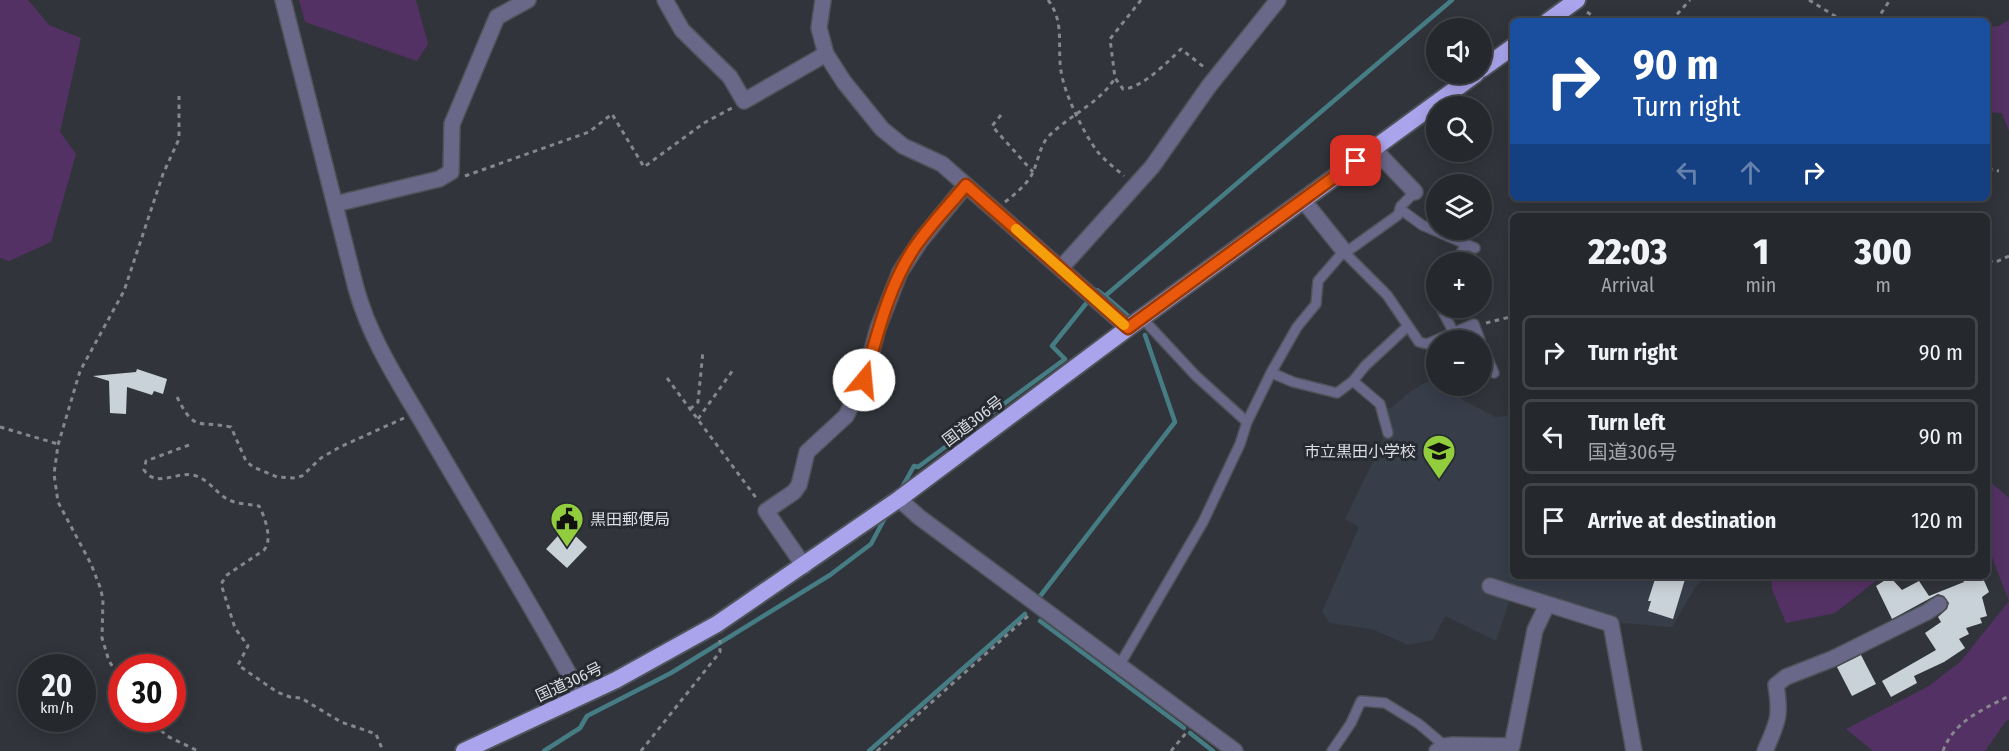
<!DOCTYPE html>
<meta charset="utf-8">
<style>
:root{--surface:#25282c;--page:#313438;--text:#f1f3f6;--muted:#a3a6a9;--line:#424448}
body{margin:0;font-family:"Fira Sans Condensed","Noto Sans JP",sans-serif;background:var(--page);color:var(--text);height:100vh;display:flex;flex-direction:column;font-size:22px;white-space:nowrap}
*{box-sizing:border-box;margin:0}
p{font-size:20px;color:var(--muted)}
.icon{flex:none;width:33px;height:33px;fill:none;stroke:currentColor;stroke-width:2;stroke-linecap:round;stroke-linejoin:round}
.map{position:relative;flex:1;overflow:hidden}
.details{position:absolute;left:1510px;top:213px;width:480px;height:366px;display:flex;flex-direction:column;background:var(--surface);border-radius:9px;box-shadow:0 3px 15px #0003,0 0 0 2px var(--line)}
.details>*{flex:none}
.hud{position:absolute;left:1510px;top:18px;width:480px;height:183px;border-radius:9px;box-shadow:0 3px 15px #0003,0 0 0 2px var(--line);background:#1a4fa0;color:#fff;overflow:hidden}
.controls{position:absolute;left:1426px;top:18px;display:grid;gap:12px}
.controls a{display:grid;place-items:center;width:66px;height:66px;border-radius:50%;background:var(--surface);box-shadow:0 3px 15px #0003,0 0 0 2px var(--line);font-size:30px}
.speed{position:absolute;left:18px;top:654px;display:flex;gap:12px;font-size:30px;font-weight:700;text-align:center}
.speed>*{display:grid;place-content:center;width:78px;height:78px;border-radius:50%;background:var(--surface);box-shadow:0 3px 15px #0003,0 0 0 2px var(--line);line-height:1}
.speed small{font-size:15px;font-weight:400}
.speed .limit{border:9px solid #d22;background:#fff;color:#111}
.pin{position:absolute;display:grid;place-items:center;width:51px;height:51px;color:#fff;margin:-26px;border-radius:12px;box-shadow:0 3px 9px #0006}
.me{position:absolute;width:66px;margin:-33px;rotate:17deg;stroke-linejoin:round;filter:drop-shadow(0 0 4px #0008)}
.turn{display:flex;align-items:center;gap:21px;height:126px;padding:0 24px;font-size:27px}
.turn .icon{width:78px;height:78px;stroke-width:2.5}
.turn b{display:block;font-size:42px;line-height:51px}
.lanes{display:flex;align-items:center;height:57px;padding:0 24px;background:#0003;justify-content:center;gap:30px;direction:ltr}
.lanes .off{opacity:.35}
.eta{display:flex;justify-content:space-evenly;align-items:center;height:102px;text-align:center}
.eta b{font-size:36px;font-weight:800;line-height:42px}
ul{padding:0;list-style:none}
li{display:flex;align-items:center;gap:18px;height:75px;margin:0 12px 9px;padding:0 12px;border:3px solid var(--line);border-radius:9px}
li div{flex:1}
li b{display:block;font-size:22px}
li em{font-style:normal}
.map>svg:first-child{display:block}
</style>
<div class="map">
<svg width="2009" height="751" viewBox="0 0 2009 751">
<rect width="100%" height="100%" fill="#31353b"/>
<polygon fill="#373e4a" points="1432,379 1437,386 1495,417 1513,415 1514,576 1706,576 1696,586 1672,627 1621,623 1619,619 1490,580 1485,591 1509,602 1496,641 1445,616 1433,640 1408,645 1372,629 1330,623 1322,612 1359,527 1345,519 1383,441 1384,408 1391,408 1411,391"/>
<g fill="#543164">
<polygon points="0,0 28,0 49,25 81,38 60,132 76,154 51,242 9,261 0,258"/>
<polygon points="299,0 416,0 428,44 417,61 305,22"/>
<polygon points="2009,20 2009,131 2002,113 1988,112 1988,27 1999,26"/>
<polygon points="1988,480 2009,498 2009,720 2006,721 1985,751 1873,751 1846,729 1929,686 1961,661 2009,601 1988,547"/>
<polygon points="1771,576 1882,576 1835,613 1786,623 1772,589"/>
</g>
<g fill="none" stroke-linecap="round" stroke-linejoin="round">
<g stroke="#467c84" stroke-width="4.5">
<polyline points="1127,315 1105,296 1452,0"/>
<polyline points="900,491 914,466 918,467 1065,359 1052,346 1097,290 1105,296"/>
<polyline points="1041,595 1175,422 1145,335"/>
<polyline points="1040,621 1184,728"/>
<polyline points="1190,733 1213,751"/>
<polyline points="544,751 580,728 587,716 671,673 830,575 871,544 887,514"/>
<polyline points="869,751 1025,614"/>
</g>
</g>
<g fill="#c9d2d8">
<polygon points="137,369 167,379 163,394 154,391 152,395 127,387 126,414 110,413 109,381 93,376 136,372"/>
<polygon points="566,527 587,547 567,568 546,549"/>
<polygon points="1656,576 1686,576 1673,619 1648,611 1651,601 1648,601"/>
<polygon points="1961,576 1982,576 1989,592 1982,597 1987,616 1980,618 1982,623 1966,628 1969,634 1959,639 1965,648 1944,662 1914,676 1917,683 1891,697 1882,681 1936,650 1925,633 1941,622 1938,617 1947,609 1949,603 1944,596 1938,594 1892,619 1876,586 1890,577 1902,590 1919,581 1929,596 1964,582"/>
<polygon points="1861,655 1876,684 1852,696 1837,667"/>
</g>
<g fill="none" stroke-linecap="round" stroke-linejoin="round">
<g stroke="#4f5359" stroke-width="12">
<g id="service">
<polyline points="1400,209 1422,225 1475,248"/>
<polyline points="1345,253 1387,295 1419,342 1427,344 1474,324 1480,340"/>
<polyline points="1456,262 1466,244"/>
<polyline points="1441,308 1454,333"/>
<polyline points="1142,318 1196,376 1247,422"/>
<polyline points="1482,346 1494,373"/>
<polyline points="1272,373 1293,382 1337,393 1353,381 1365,366 1407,327"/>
<polyline points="1353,381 1380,404 1388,433"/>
<polyline points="1119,666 1203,522 1240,444 1247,422 1272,371 1297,327 1316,304 1318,281 1344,251 1345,253 1398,215 1401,206 1415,192"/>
<polyline points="1332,751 1351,723 1361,701 1385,703 1419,724 1445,746"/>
</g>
</g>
<g stroke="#4f5359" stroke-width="18">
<g id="minor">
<polyline points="665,0 682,30 730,77 744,101 826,54"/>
<polyline points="823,0 819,28 826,54 844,82 882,129 903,146 942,164 1128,328"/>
<polyline points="1373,148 1415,192"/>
<polyline points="1303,200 1344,251"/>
<polyline points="335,204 439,179 451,172 452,124 497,17 528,0"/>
<polyline points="1061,268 1152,167 1209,86 1278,0"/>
<polyline points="804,566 766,511 794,492 799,485 807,452 846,416 864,380 878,328 900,272 921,240 966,185"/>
<polyline points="1490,586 1611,624 1634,751"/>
<polyline points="1437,751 1445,746 1453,745 1512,746 1535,630 1547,605"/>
<path d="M1765,751C1778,721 1781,717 1776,685L1786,677L1832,659L1927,612L1939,604"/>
</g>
</g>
<g stroke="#4f5359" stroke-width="18">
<g id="tertiary">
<path d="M283,0L356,288C371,343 404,390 432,439C482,525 534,609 581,696"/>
<polyline points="899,499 919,517 1235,751"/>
</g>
</g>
<g stroke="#4f5359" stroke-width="20">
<g id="trunk">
<polyline points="1548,21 1577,0"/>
<polyline points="1482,69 1514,46"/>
<polyline points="464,751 616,680 717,624 899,499 1128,328 1476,74"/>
</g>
</g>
<g stroke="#84878c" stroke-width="3" stroke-dasharray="4.5 4.5" stroke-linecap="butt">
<path d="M1048,0C1065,22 1057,45 1061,71C1064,93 1083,132 1097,151C1104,160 1115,168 1124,176"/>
<path d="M1141,0L1110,39L1115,78L1123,89C1141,89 1169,61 1181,49L1205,68"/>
<polyline points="1809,0 1843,21"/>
<polyline points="1587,12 1600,21"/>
<polyline points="1671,21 1690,0"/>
<polyline points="1876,21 1890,0"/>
<polyline points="1001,115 992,126 1033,172"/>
<polyline points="1988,169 1999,171"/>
<polyline points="465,176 589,132 612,114 644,167 704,123 732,108"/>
<path d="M1005,202C1015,194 1025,186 1031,176C1038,164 1039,147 1048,137C1069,115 1099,104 1115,78"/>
<polyline points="1988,261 1996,262 2009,256"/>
<polyline points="1486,323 1514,316"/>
<polyline points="667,378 757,499"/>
<path d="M177,397C195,433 198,420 231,427L246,461L253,467L277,477L293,478L302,476L321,458L340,447L404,418"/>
<polyline points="690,409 698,402 703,351"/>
<polyline points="698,419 733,370"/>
<polyline points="0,427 58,444"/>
<path d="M189,445L146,461L144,470C156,488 175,472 192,475C208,478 214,491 227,499C236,504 249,504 259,506C265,517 273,540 264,550L227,575L221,584L235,628L248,646L238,665L277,692L290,697L301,698L341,722L376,734L383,751"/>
<polyline points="122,681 109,661 102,638 103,599 100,587 91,564 58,502 54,474 58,445 80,371 124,291 163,174 179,139 179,96"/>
<polyline points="148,718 167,736 198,751"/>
<polyline points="641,751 720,652 720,640"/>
<polyline points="877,751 1028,616"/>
<polyline points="1171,751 1186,733"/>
<path d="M1943,751C1954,721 1982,710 2009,696"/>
</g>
<use href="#service" stroke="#6a6889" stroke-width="9"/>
<use href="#minor" stroke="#6a6889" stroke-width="15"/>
<use href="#tertiary" stroke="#6a6889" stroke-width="15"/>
<use href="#trunk" stroke="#aaa4ec" stroke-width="16"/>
</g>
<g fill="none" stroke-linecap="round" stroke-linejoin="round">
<g stroke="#983908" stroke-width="15">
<path id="route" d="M864,380C877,337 887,291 911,253C926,229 948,207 966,185L1128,328L1356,161"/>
</g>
<use href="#route" stroke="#ea580c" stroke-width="10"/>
<polyline stroke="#f59e0b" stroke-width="10" points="1016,229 1124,325"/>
</g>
<defs>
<g id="school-pin" transform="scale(1.725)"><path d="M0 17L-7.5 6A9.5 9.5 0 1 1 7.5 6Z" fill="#92cd3e" stroke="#272b31"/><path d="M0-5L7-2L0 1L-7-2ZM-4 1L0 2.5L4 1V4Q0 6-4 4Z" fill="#111"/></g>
<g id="civic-pin" transform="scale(1.725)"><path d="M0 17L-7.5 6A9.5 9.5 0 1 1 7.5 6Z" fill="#92cd3e" stroke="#272b31"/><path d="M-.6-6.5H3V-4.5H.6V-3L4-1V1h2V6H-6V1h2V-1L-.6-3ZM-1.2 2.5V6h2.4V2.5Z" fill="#111"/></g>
</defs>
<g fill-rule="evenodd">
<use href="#school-pin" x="1439" y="451"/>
<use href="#civic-pin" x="567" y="519"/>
</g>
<g text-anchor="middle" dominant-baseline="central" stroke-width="6" stroke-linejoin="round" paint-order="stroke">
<g font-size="16" fill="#dadde1" stroke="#272b31">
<text transform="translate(973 421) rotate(-37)">国道306号</text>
<text transform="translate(569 682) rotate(-25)">国道306号</text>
</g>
<g font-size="16" fill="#dadde1" stroke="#272b31" text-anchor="end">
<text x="1416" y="451">市立黒田小学校</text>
<text x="590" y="519" text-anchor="start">黒田郵便局</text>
</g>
</g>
</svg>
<div class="controls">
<a><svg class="icon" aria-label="sound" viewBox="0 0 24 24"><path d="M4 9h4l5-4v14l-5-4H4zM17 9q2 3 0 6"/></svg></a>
<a><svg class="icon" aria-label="search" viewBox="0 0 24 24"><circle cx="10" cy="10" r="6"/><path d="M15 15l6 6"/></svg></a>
<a><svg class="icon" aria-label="layers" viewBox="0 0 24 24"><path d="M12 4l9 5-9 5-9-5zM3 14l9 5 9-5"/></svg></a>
<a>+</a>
<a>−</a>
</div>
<div class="speed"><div>20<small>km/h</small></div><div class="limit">30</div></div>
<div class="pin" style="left:1356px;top:161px;background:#d93025"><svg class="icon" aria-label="arrive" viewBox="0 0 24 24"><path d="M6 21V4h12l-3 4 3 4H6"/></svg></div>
<svg class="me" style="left:864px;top:380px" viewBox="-20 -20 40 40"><circle r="19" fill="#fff"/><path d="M0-13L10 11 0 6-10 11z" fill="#ea580c"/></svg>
<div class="hud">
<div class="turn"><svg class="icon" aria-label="right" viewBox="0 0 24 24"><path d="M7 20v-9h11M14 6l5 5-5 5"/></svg><div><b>90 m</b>Turn right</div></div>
<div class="lanes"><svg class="icon off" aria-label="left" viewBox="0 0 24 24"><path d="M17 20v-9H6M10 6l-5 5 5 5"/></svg><svg class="icon off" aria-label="ahead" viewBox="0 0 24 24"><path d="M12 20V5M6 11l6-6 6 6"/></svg><svg class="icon" aria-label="right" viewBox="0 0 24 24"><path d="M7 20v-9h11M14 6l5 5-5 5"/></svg></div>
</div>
<section class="details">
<div class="eta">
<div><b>22:03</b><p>Arrival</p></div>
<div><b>1</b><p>min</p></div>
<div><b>300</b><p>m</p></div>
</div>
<ul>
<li><svg class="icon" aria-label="right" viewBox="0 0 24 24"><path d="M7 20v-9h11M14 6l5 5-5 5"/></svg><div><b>Turn right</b></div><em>90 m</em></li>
<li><svg class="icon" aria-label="left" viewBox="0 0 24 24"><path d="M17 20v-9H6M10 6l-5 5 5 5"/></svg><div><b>Turn left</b><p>国道306号</p></div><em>90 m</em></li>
<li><svg class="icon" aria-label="arrive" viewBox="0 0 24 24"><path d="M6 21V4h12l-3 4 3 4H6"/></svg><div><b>Arrive at destination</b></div><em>120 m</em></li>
</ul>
</section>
</div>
